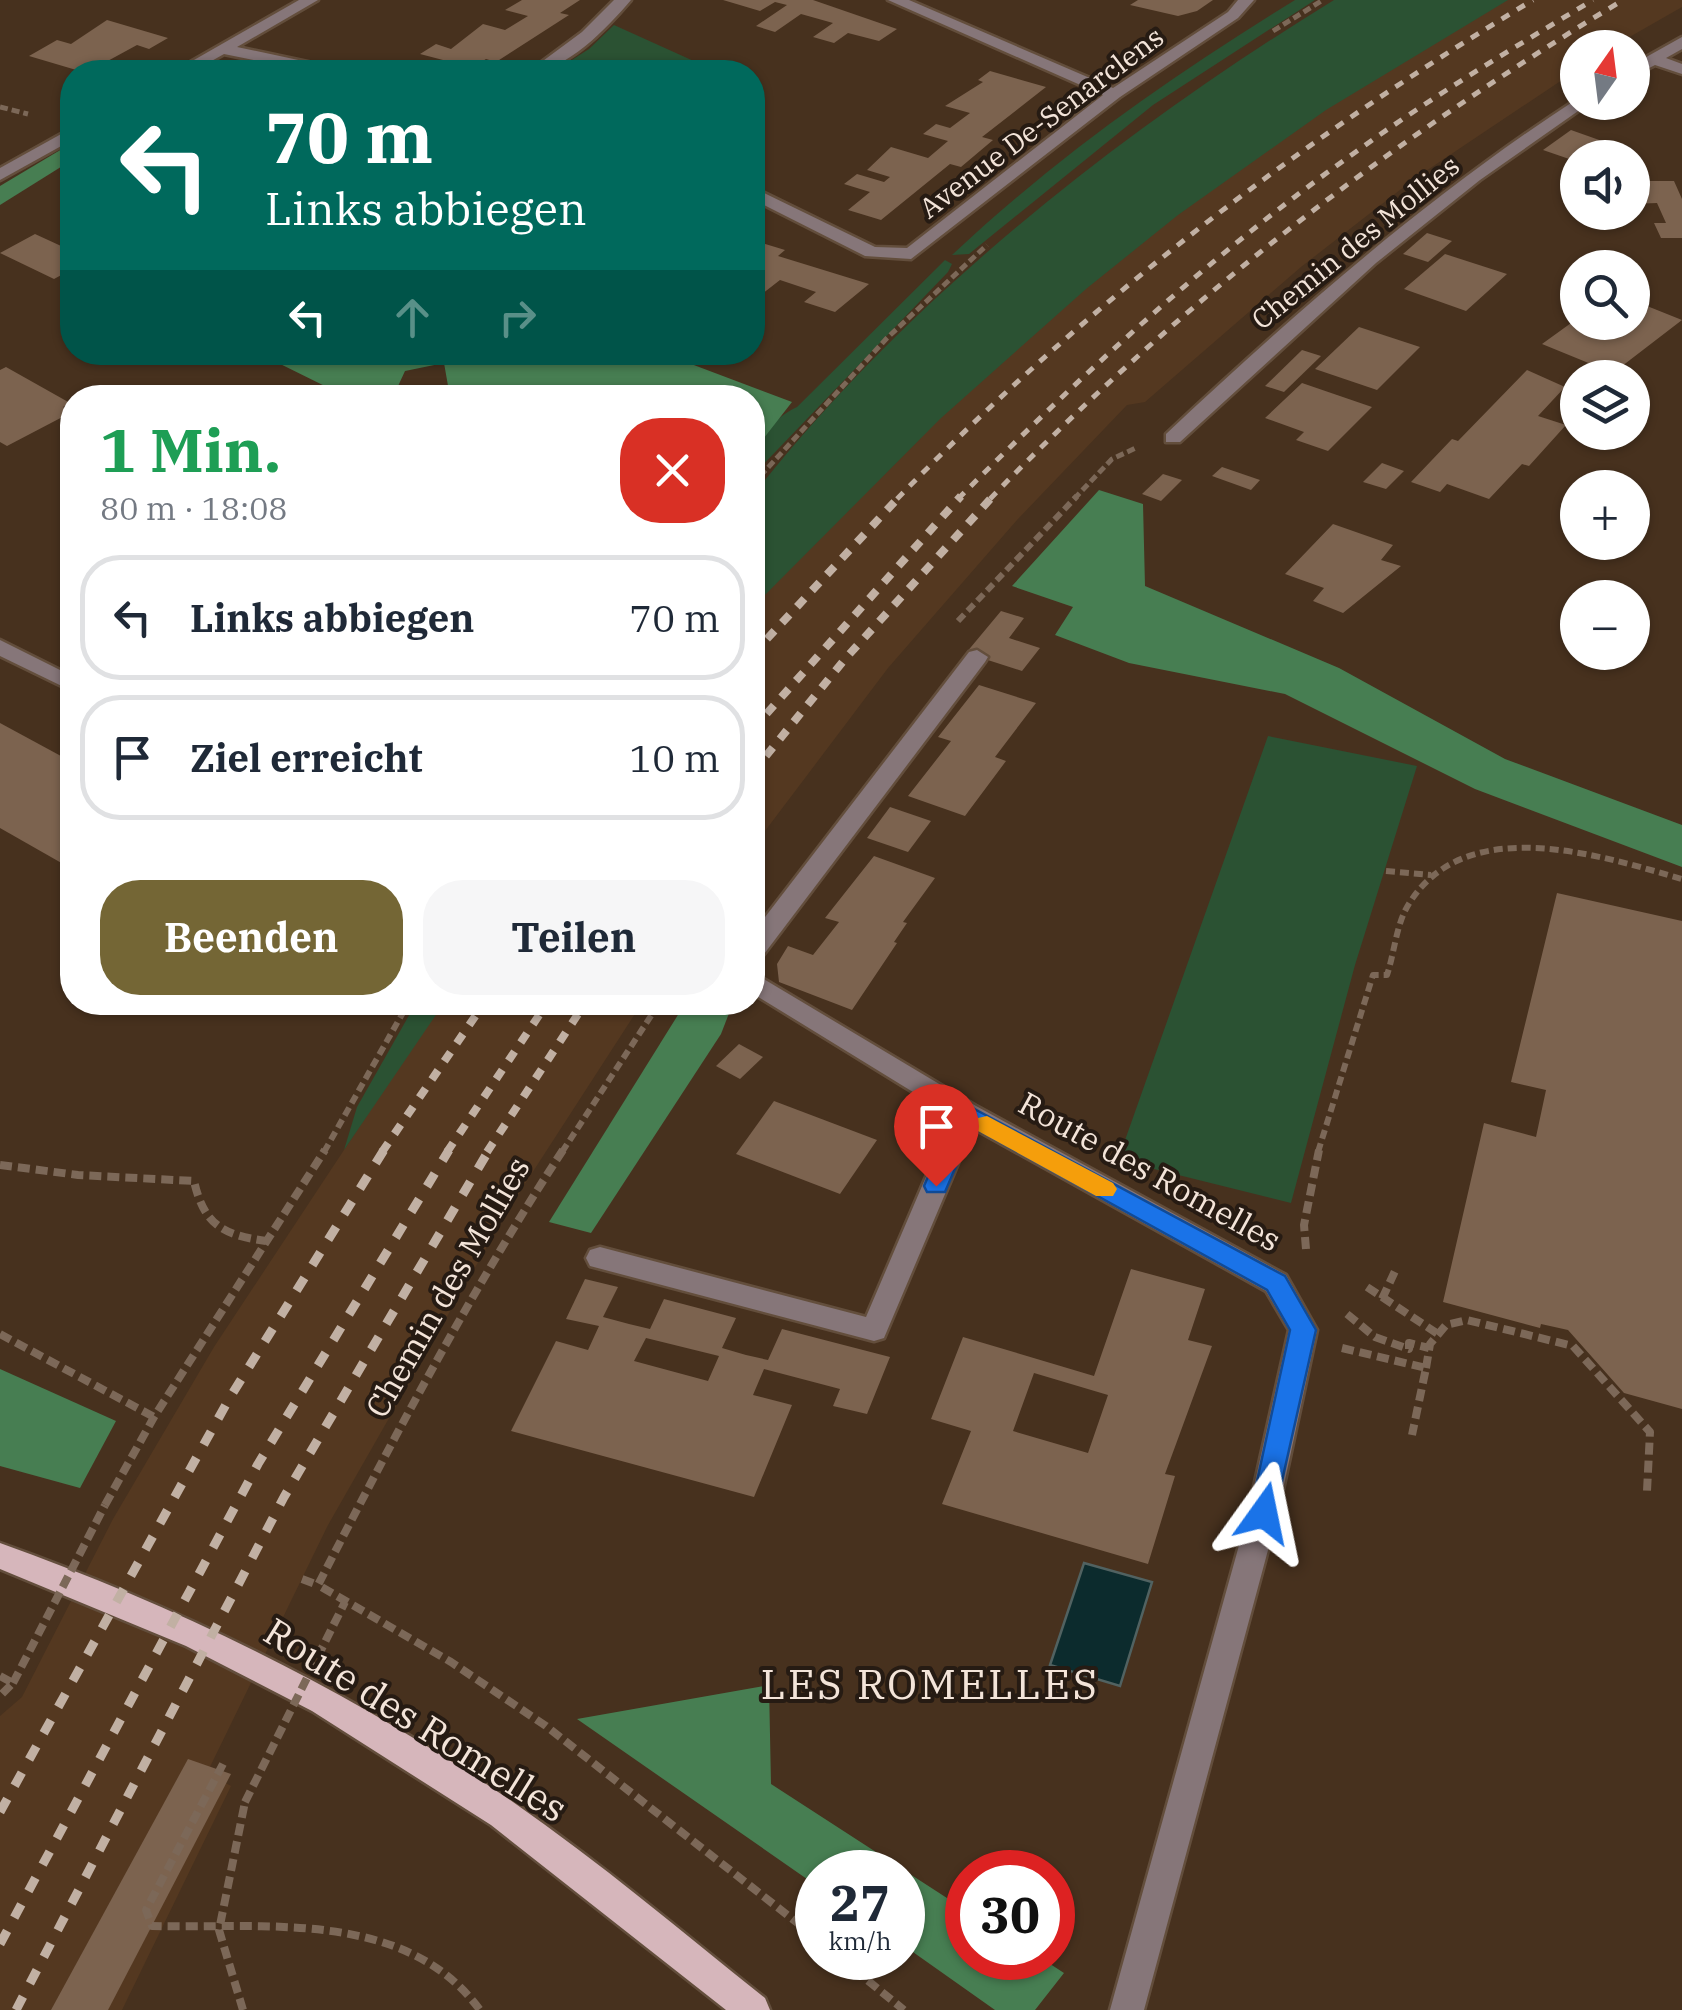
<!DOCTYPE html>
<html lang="de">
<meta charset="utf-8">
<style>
:root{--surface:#fff;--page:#f6f6f7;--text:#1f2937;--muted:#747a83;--line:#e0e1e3;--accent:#746635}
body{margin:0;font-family:"IBM Plex Serif",serif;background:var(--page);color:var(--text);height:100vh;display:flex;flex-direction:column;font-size:38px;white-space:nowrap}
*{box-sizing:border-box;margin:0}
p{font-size:32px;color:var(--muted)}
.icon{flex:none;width:55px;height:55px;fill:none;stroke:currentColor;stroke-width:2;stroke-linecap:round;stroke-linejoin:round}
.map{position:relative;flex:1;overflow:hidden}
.sheet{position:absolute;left:60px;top:385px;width:705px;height:630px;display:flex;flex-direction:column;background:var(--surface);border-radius:40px;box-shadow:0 2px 8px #0004}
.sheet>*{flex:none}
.banner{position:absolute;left:60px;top:60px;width:705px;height:305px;border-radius:40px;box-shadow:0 2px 8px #0004;background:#00695c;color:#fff;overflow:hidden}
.needle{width:65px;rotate:14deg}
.buttons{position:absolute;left:1560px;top:30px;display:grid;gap:20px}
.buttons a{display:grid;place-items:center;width:90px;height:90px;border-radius:50%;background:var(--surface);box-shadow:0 2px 8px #0004;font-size:50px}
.speed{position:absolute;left:795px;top:1850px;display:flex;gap:20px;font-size:50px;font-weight:700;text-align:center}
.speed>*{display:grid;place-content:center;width:130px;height:130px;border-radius:50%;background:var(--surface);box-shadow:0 2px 8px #0004;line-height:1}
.speed small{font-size:25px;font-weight:400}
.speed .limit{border:15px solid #d22;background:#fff;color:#111}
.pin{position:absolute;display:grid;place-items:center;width:85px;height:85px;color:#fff;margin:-102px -42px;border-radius:50% 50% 50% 0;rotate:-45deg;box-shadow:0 0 10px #0007}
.pin .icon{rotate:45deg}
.me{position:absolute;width:110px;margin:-55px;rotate:12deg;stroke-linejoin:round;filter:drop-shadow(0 0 8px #0008)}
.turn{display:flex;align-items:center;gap:35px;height:210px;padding:0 40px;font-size:45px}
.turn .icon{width:130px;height:130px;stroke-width:2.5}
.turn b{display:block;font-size:70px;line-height:85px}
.lanes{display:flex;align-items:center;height:95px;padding:0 40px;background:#0003;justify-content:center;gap:50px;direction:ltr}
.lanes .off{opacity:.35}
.round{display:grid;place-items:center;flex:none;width:105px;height:105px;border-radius:40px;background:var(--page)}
.headline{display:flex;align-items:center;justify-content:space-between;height:170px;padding:0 40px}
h1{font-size:60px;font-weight:700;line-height:75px;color:#1e9e55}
.action{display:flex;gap:20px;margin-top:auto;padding:20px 40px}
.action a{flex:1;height:115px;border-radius:40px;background:var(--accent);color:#fff;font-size:40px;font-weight:700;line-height:115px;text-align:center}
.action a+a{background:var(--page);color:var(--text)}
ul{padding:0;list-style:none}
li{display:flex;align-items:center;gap:30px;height:125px;margin:0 20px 15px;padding:0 20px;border:5px solid var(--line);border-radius:40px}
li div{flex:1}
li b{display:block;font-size:38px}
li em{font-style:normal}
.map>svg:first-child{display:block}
</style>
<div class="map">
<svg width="1682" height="2010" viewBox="0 0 1682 2010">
<rect width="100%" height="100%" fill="#47311e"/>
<g fill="#543820">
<polygon points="1401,0 1682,0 1682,7 1612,47 1578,48 1577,70 1414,179 1301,267 1145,402 1127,405 1017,520 888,668 753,847 753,580"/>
<polygon points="441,1003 642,1003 505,1215 328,1525 207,1773 231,1786 122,2010 0,2010 0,1716 22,1697 113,1519 214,1347"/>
</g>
<g fill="#2b5233">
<path d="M1295,0H1315L1153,105L969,254L952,255C1057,156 1173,75 1295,0Z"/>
<path d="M1334,0H1508L1326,110L1178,215L1086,289L940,419L753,607V495C908,298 1122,130 1334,0Z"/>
<polygon points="614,25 718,72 553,72 589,49"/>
<path d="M945,260L952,264L948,272L753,475C752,447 770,419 797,407Z"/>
<polygon points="1268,736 1417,766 1355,965 1291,1203 1118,1160"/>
<polygon points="416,1003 444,1003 344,1150 357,1107"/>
</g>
<g fill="#477e52">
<polygon points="72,143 72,160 0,205 0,186"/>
<polygon points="258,353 662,353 792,402 753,452 752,398 450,397 444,363 405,371 393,397 347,397"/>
<polygon points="1099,490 1143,504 1145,586 1339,668 1505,759 1682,825 1682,867 1475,789 1285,694 1129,663 1055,635 1073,607 1012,586"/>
<polygon points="686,1002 733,1003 721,1034 591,1233 549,1222"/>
<polygon points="0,1369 116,1421 80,1488 0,1466"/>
<polygon points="769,1685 771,1784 967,1911 968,1958 1041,1958 1064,1973 1035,2010 995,2010 903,1945 902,1872 818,1872 817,1886 577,1719"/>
</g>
<polygon fill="#0c2b2d" stroke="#516261" stroke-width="2.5" points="1084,1563 1152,1582 1120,1686 1050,1665"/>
<g fill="#7c634f" fill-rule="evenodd">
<polygon points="522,0 580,0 560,13 569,15 496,62 486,59 465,72 423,72 443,60 420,54 436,44 451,49 483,24 505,30 528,16 505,10"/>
<polygon points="723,0 813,0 897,29 879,41 848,33 834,43 813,37 833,23 801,14 775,32 756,26 787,5 775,2 760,11"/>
<polygon points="1138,0 1213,0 1197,11 1178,16 1130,5"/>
<polygon points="107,20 168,38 149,49 137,45 104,63 124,69 118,72 83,72 29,56 57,40 71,44"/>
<polygon points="990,71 1046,87 982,137 993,140 961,167 950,164 881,220 848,210 870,192 844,184 857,174 884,182 890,177 867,170 891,147 928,158 948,141 923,134 936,124 950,128 970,113 945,106 983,82 978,80"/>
<polygon points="1571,130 1602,141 1575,161 1543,150"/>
<polygon points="1632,181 1674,181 1682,199 1682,238 1661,238 1654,223 1666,223 1657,203 1632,204"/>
<polygon points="1427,233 1452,241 1428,262 1403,254"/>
<polygon points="35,234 72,251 72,275 67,272 54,279 0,253"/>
<polygon points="752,240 785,250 778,256 869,284 835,312 804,302 816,292 780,280 762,294 752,291 752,276 764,267 752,263"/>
<polygon points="1445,254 1507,274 1466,311 1404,289"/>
<polygon points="1632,300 1682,320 1613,373 1542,344 1578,318 1578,322 1632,322"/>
<polygon points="1359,327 1420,347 1377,390 1315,369"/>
<polygon points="1302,350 1321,356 1284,392 1265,386"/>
<polygon points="6,367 70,403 63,407 72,412 7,446 0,442 0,370"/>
<polygon points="1527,370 1565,387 1538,416 1566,425 1529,466 1522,464 1489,499 1447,484 1440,492 1411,482 1452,439 1458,441"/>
<polygon points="1302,383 1372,407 1328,451 1296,440 1304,432 1265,418"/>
<polygon points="1382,463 1404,471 1386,489 1363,482"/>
<polygon points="1222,467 1260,480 1251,490 1212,476"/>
<polygon points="1163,474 1182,480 1161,501 1142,494"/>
<polygon points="1333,524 1393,545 1381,560 1401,566 1343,613 1313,601 1324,588 1285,574"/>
<polygon points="1001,611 1024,618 1009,638 1040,648 1022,671 966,653"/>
<polygon points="979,685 1036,703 995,757 1006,761 965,816 908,796 951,741 938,737"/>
<polygon points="0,723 72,762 72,869 0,828"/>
<polygon points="890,807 931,821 908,852 867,838"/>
<polygon points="874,856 935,878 903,922 907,923 894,942 897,943 852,1010 779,982 777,964 788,946 813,955 839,922 825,918"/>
<polygon points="1557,893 1682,921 1682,1409 1624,1393 1568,1330 1541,1324 1540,1328 1443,1302 1484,1123 1536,1137 1546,1090 1511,1082"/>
<polygon points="739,1044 763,1057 740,1079 716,1066"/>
<polygon points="774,1101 877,1140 840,1194 736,1154"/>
<path d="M1131,1269L1205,1289L1188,1340L1212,1346L1165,1474L1175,1476L1148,1564L942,1504L971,1431L931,1419L963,1337L1094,1376ZM1034,1373L1108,1395L1088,1453L1013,1431Z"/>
<path d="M585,1279L618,1287L603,1317L629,1324L650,1329L664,1299L736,1318L722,1348L746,1355L768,1360L782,1329L890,1357L867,1414L833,1406L840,1389L764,1369L753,1395L792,1405L754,1497L511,1431L556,1341L588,1350L599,1326L566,1319ZM646,1338L719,1356L708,1381L634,1361Z"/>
<polygon points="188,1759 231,1774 108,2010 51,2010"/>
</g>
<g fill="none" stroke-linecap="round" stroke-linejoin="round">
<g stroke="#634e3c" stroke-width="5">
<g id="minor">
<polygon points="299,0 318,0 237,47 331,67 339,72 311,72 224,54 192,72 173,72"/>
<path d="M614,0H631C607,28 566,72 528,72L582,32Z"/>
<polygon points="888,0 909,0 1113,88 1228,12 1238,0 1254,0 1238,18 1120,97 911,259 865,256 752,199 752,187 875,247 907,248 1103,95"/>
<polygon points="1682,37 1682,49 1666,58 1682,64 1682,74 1655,65 1632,77 1632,65"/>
<path d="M1577,99L1578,102H1591L1480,180L1376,263L1180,442H1166V434C1296,312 1428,196 1577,99Z"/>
<polygon points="72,128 72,140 0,180 0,168"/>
<polygon points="0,640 72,676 72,691 0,656"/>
<polygon points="977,650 988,657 985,662 761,958 752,960 752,934 969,652"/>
<polygon points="752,972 976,1106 1286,1275 1317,1330 1278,1513 1144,2010 1110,2010 1248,1513 1289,1330 1266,1291 973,1128 884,1338 874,1341 590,1266 586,1258 590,1250 600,1247 866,1317 952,1116 752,993"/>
</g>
</g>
<g stroke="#634e3c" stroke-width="5">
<path id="major" d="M0,1543C182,1608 354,1693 513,1802C601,1863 682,1932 765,1998L770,2010H726L491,1825L312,1711L186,1646L0,1569Z"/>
</g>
<g stroke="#7c6858" stroke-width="5" stroke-dasharray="8 4" stroke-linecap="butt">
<polyline points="1273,31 1323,0"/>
<polyline points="0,107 28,114"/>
<polyline points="752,485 887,338 987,245"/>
<polyline points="1074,499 1112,459 1138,447"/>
</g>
<g stroke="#7c6858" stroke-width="6" stroke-dasharray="9 5" stroke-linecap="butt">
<polyline points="958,621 1077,496"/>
<polyline points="1386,871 1431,875"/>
<polyline points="324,1152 409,1002"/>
<polyline points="562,1152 660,1002"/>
<path d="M1318,1152L1373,975H1387C1395,951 1396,923 1410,902C1468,812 1602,856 1682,879"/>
</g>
<g stroke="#7c6858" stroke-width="8" stroke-dasharray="12 6" stroke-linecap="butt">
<path d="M563,1150C472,1289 394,1437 318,1585L451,1662L546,1726L818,1939"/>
<path d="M0,1165L78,1175L194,1181C204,1225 223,1235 266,1241"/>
<polyline points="1306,1249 1304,1225 1319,1150"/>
<polyline points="1367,1287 1438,1334"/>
<polyline points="1382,1299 1396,1269"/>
<polyline points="1347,1314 1375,1337 1409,1349 1409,1343 1429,1348"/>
<polyline points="0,1334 154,1417"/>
<polyline points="1342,1348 1426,1368 1412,1435"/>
<polyline points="1426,1368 1430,1344 1446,1325 1467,1320 1573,1346 1650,1432 1647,1491"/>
<polyline points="105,1505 154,1417 325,1150"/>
<polyline points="302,1579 318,1585"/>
<polyline points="0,1676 13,1683 0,1696"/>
<path d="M223,1764L146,1910L152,1926C264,1929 405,1908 480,2010"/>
<polyline points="840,1958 904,2010"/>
<polyline points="243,2010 219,1930 245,1802"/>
</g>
<use href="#minor" fill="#867679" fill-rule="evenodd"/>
<use href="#major" fill="#d6b6bb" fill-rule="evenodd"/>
<g stroke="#c1b0a3" stroke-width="5" stroke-dasharray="9 9" stroke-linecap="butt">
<path d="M897,499C1087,303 1300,140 1533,0"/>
<path d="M958,499C1083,373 1213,253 1357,151C1433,96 1513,48 1593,0"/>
<path d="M990,499C1181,301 1388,142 1623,0"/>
</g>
<g stroke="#c1b0a3" stroke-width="8" stroke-dasharray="11 11" stroke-linecap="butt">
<polyline points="752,655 900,496"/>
<polyline points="752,730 961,496"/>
<polyline points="752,773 845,659 993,496"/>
<polyline points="382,1152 485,1002"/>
<polyline points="447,1152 548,1002"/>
<polyline points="487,1152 586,1002"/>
</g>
<g stroke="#c1b0a3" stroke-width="9" stroke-dasharray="15 15" stroke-linecap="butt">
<polyline points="0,1812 229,1399 384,1150"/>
<polyline points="0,1944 258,1464 449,1150"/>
<polyline points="16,2010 284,1497 489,1150"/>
</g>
<g stroke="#7c6858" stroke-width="8" stroke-dasharray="12 6" stroke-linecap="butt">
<polyline points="13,1683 105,1505"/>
<polyline points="245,1802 345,1602"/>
</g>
</g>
<polygon fill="#1a73e8" stroke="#114b97" stroke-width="2.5" points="967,1105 1285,1276 1316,1330 1273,1521 1254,1521 1250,1513 1290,1330 1267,1290 973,1127 945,1192 927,1192 924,1186 955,1113"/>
<polygon fill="#f59e0b" points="987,1116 1113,1183 1117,1189 1113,1196 1096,1196 978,1131 978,1118"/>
<g text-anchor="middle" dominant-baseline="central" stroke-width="8" stroke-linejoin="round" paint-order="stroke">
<g font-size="28" fill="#f3e4d9" stroke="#261b13">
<text transform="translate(1041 122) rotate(-37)">Avenue De-Senarclens</text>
<text transform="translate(1355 242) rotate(-39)">Chemin des Mollies</text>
</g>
<g font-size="32" fill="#f3e4d9" stroke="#261b13">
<text transform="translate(1150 1171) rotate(29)">Route des Romelles</text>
<text transform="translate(447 1287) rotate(-60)">Chemin des Mollies</text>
</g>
<g font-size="38" fill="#f3e4d9" stroke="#261b13">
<text transform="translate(416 1719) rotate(32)">Route des Romelles</text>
</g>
<g font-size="42" letter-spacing="2.5" fill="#f3e4d9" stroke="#261b13">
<text x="930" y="1683">LES ROMELLES</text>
</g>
</g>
</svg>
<div class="buttons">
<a><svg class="needle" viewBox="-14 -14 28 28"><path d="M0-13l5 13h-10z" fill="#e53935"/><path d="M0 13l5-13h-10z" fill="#747a83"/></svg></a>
<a><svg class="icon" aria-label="sound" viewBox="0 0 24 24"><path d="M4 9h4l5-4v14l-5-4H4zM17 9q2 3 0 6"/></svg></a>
<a><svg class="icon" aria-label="search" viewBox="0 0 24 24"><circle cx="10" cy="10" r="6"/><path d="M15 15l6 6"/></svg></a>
<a><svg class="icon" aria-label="layers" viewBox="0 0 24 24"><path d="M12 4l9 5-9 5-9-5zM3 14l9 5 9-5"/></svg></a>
<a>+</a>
<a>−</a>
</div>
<div class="speed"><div>27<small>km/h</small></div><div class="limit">30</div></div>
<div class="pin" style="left:936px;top:1186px;background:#d93025"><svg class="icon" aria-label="arrive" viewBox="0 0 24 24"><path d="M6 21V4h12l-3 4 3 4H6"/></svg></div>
<svg class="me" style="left:1264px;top:1513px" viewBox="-20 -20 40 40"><path d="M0-17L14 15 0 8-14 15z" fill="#1a73e8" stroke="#fff" stroke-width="4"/></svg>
<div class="banner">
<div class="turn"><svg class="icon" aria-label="left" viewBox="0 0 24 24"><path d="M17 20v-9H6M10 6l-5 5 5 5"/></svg><div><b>70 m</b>Links abbiegen</div></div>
<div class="lanes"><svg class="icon" aria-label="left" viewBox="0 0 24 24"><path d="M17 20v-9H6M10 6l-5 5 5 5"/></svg><svg class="icon off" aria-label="ahead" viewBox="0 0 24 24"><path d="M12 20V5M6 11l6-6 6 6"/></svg><svg class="icon off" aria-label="right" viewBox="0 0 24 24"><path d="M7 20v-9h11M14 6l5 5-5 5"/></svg></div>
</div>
<section class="sheet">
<div class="headline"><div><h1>1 Min.</h1><p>80 m · 18:08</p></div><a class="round" style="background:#d93025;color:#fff"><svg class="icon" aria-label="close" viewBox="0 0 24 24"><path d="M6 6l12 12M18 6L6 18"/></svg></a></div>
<ul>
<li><svg class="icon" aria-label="left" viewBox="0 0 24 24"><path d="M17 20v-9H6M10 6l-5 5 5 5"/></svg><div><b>Links abbiegen</b></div><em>70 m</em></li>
<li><svg class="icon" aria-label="arrive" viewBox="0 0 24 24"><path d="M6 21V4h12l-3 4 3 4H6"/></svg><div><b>Ziel erreicht</b></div><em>10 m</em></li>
</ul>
<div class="action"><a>Beenden</a><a>Teilen</a></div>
</section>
</div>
